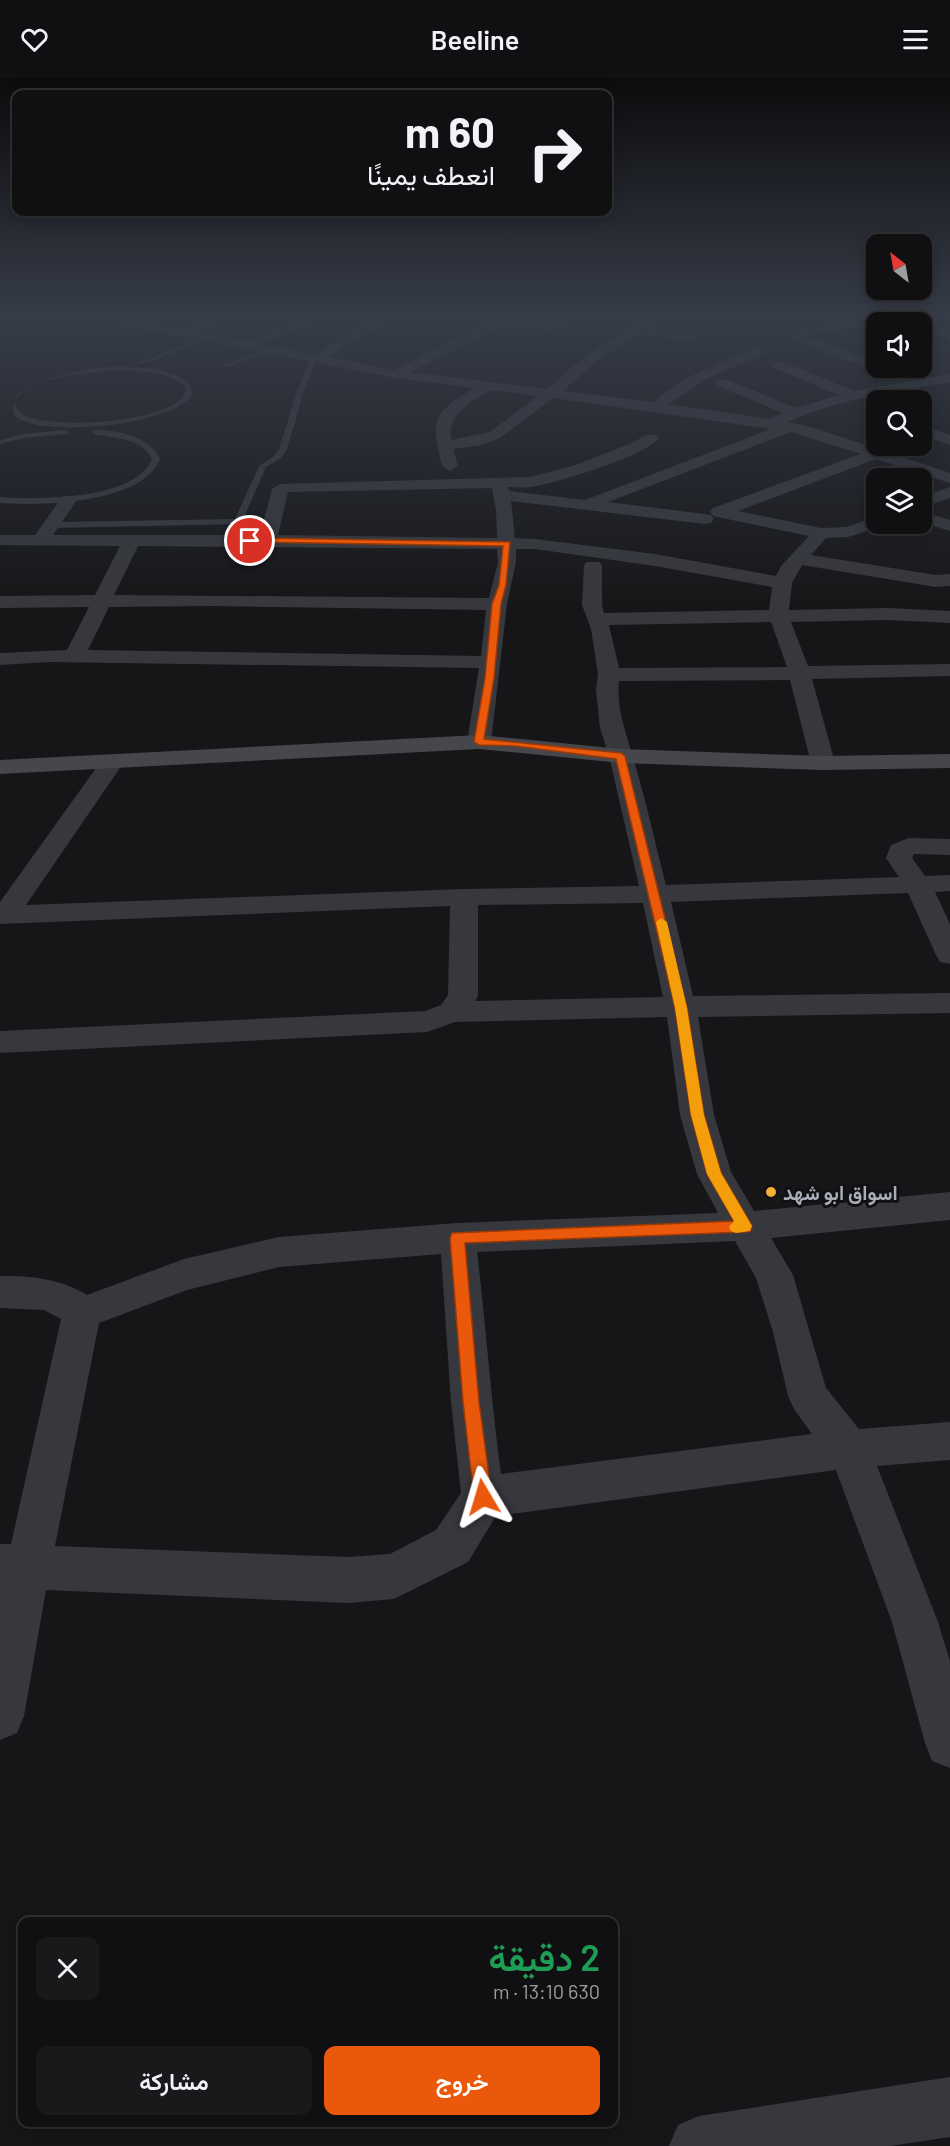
<!DOCTYPE html>
<html lang="ar">
<meta charset="utf-8">
<style>
:root{--surface:#101012;--page:#19191b;--text:#f1f3f6;--muted:#9c9d9f;--line:#303032;--accent:#ea580c}
body{margin:0;font-family:Barlow,Vazirmatn,sans-serif;background:var(--page);color:var(--text);direction:rtl;height:100vh;display:flex;flex-direction:column;font-size:22px;white-space:nowrap}
*{box-sizing:border-box;margin:0}
p{font-size:20px;color:var(--muted)}
.icon{flex:none;width:33px;height:33px;fill:none;stroke:currentColor;stroke-width:2;stroke-linecap:round;stroke-linejoin:round}
.map{position:relative;flex:1;overflow:hidden;direction:ltr}
.details{position:absolute;left:18px;top:1839px;width:600px;height:210px;display:flex;flex-direction:column;background:var(--surface);border-radius:12px;box-shadow:0 3px 15px #0003,0 0 0 2px var(--line);direction:rtl}
.details>*{flex:none}
.guide{position:absolute;left:12px;top:12px;width:600px;height:126px;border-radius:12px;box-shadow:0 3px 15px #0003,0 0 0 2px var(--line);direction:rtl;background:#101012;color:var(--text);overflow:hidden}
.needle{width:39px;rotate:329deg}
.buttons{position:absolute;left:866px;top:156px;display:grid;gap:12px}
.buttons a{display:grid;place-items:center;width:66px;height:66px;border-radius:12px;background:var(--surface);box-shadow:0 3px 15px #0003,0 0 0 2px var(--line);font-size:30px}
.pin{position:absolute;display:grid;place-items:center;width:51px;height:51px;color:#fff;margin:-26px;border:3px solid #fff;border-radius:50%;box-shadow:0 2px 6px #0007}
.me{position:absolute;width:66px;margin:-33px;rotate:353deg;stroke-linejoin:round;filter:drop-shadow(0 0 4px #0008)}
.turn{display:flex;align-items:center;gap:21px;height:126px;padding:0 18px;font-size:27px}
.turn .icon{width:78px;height:78px;stroke-width:2.5}
.turn b{display:block;font-size:42px;line-height:51px}
.round{display:grid;place-items:center;flex:none;width:63px;height:63px;border-radius:12px;background:var(--page)}
.summary{display:flex;align-items:center;justify-content:space-between;height:102px;padding:0 18px}
h1{font-size:36px;font-weight:600;line-height:45px;color:#1e9e55}
.primary-button{display:flex;gap:12px;margin-top:auto;padding:12px 18px}
.primary-button a{flex:1;height:69px;border-radius:12px;background:var(--accent);color:#fff;font-size:24px;font-weight:600;line-height:69px;text-align:center}
.primary-button a+a{background:var(--page);color:var(--text)}
header{display:flex;justify-content:space-between;align-items:center;height:78px;padding:0 18px;background:var(--surface);font-size:27px;font-weight:600}
.map>svg:first-child{display:block}
</style>
<header><svg class="icon" aria-label="menu" viewBox="0 0 24 24"><path d="M4 6h16M4 12h16M4 18h16"/></svg>Beeline<svg class="icon" aria-label="heart" viewBox="0 0 24 24"><path d="M12 20l-8-8c-3-5 5-10 8-4 3-6 11-1 8 4z"/></svg></header>
<div class="map">
<svg width="950" height="2068" viewBox="0 0 950 2068">
<rect width="100%" height="100%" fill="#161618"/>
<g fill="none" stroke-linecap="round" stroke-linejoin="round">
<g fill="#37383d" fill-rule="evenodd">
<polygon points="208,258 210,261 142,286 137,285"/>
<polygon points="267,271 272,272 227,289 222,288"/>
<polygon points="312,279 317,280 304,313 287,371 281,380 266,389 241,446 53,450 49,447 53,444 235,441 259,388 273,379 279,371 297,313"/>
<path d="M108,289C130,289 189,287 193,316C176,347 41,361 15,338C0,302 92,290 108,289ZM108,293C132,293 166,291 185,308V316C168,345 52,352 24,337C19,334 13,328 15,322C21,301 89,294 108,293Z"/>
<polygon points="64,352 68,354 67,356 24,360 0,366 0,362 24,356"/>
<path d="M93,352C116,351 151,359 160,381C143,426 40,428 0,425V419C36,422 136,422 152,381C143,360 113,360 93,356Z"/>
</g>
<g fill="#37383d" fill-rule="evenodd">
<path d="M89,238H113L181,251L217,238H234L232,241L197,254L246,263L307,238H323L321,241L261,266L317,277C338,258 369,238 398,238L350,264L330,279L394,292L497,240L550,244L570,238H588L586,241L551,252L503,247L411,294L547,311L585,278L631,249L655,238H674L649,250L695,258L696,261L695,264L639,256L595,284L563,313L653,324L686,300L756,270L761,271L763,274L761,277L708,300L668,326L769,341L783,335L718,308L716,305L718,302H728L796,330L839,317L774,290L772,287L774,284H784L855,313L950,296V304C895,313 839,321 788,344L808,348L950,395V405L876,381L738,433L821,450L846,449L876,439V446H884L882,448L848,459L826,460L811,477L936,497L950,496V508L936,509L802,487L792,505L789,532L888,530L950,533V545L888,542L791,544L808,588L950,586V598L812,601L835,685L831,690L823,692L815,690L811,685L790,602L619,603C616,630 626,654 633,680C646,722 655,765 666,807L899,799L886,780L891,767L909,760L950,761V777L914,776L912,780L925,798L950,797V813L935,814L950,846V886L940,884L936,877L908,815L671,824L693,918L950,915V935L698,939L714,1037L731,1094L754,1133L950,1114V1142L771,1160L793,1197L826,1310L859,1351L950,1344V1382L877,1388L938,1544L950,1583V1690L932,1683L925,1665L892,1544L836,1392L496,1438L468,1484L394,1521L348,1525L46,1512L24,1638L17,1655L0,1662V1466H11L61,1241L44,1232L0,1230V1198C31,1198 59,1200 87,1217L184,1181L279,1159L457,1145L718,1135L697,1096L680,1037L667,939L455,944L427,954L0,975V953L425,933L441,927L448,917L450,828L0,846V824L104,679L112,677L120,679L124,684L26,827L464,811L639,808L609,678L600,650L596,612L598,596L591,551L582,527L584,488L586,484H600L602,488V527L604,535L769,532L772,509L655,488L535,471H516V484L507,526L491,664L487,669L479,671L471,669L467,664L479,590L49,584L0,587V575L67,572L89,529L0,530V518L95,517L120,468L0,467V457H35L63,418H75L77,422L53,457H260L272,411L280,406L530,399L576,387L632,365L646,357H656L659,360C644,379 558,404 532,409C524,410 516,409 508,409L509,413L585,422L771,351L553,320L500,360L482,367L453,371L458,388L450,393L442,388C431,342 431,335 475,310L396,300L95,242ZM491,312L538,318L490,354L451,362C447,335 471,324 491,312ZM791,354L861,376L713,430L710,434L713,438L809,458L781,488L776,498L655,476L535,461L515,460L511,423L705,446L711,445L714,441L711,437L705,436L608,424ZM492,410L496,433L497,460L278,457L288,414ZM138,468L497,471L498,484L489,520L114,517ZM211,528L486,532L481,578L88,572L109,529ZM771,544L787,589L619,590L609,547ZM643,825L663,919L475,923L478,918V827ZM735,1163L756,1200L773,1254L788,1318L794,1331L812,1356L501,1396C491,1322 486,1248 477,1174ZM441,1176L451,1324L461,1415L436,1452L390,1476L348,1479L55,1468L99,1245L187,1212L279,1189Z"/>
<polygon points="879,238 906,238 900,242 804,258 876,284 876,290 882,290 876,293 791,262 788,256 794,252"/>
<path d="M920,244C930,246 940,250 950,254V262L921,252Z"/>
<polygon points="921,347 950,357 950,367 921,357"/>
<polygon points="950,409 950,420 921,430 921,419"/>
<polygon points="921,433 950,442 950,453 921,444"/>
<polygon points="950,1999 950,2059 890,2068 669,2068 678,2047 699,2038"/>
</g>
<polygon fill="#45474d" fill-rule="evenodd" points="479,657 621,671 823,678 950,676 950,690 823,692 621,685 479,671 0,696 0,682"/>
</g>
<linearGradient id="sky" x2="0" y2="1"><stop stop-color="#0c0c0d"/><stop offset="0.45" stop-color="#363c48"/><stop offset="1" stop-color="#363c48" stop-opacity="0"/></linearGradient>
<rect width="950" height="527" fill="url(#sky)"/>
<polygon fill="#ea580c" stroke="#983908" stroke-width="1.5" points="250,460 510,464 506,507 501,526 494,600 484,661 621,675 625,678 687,930 704,1037 721,1095 752,1148 750,1153 745,1154 465,1165 479,1324 492,1419 489,1425 483,1428 477,1425 474,1419 463,1324 450,1160 452,1155 734,1143 707,1096 691,1037 675,930 616,681 515,668 479,667 474,664 485,600 492,526 499,507 503,468 247,464"/>
<polygon fill="#f59e0b" points="661,840 667,844 687,930 704,1037 721,1095 752,1148 750,1153 736,1155 731,1153 729,1149 734,1143 707,1096 691,1037 675,930 656,844"/>
<circle fill="#f2b134" stroke="#111113" stroke-width="2" cx="771" cy="1114" r="6"/>
<g text-anchor="middle" dominant-baseline="central" stroke-width="6" stroke-linejoin="round" paint-order="stroke">
<g font-size="20" font-weight="bold" fill="#a8adb8" stroke="#111113" text-anchor="start">
<text x="783" y="1114">اسواق ابو شهد</text>
</g>
</g>
</svg>
<div class="buttons">
<a><svg class="needle" viewBox="-14 -14 28 28"><path d="M0-13l5 13h-10z" fill="#e53935"/><path d="M0 13l5-13h-10z" fill="#9c9d9f"/></svg></a>
<a><svg class="icon" aria-label="sound" viewBox="0 0 24 24"><path d="M4 9h4l5-4v14l-5-4H4zM17 9q2 3 0 6"/></svg></a>
<a><svg class="icon" aria-label="search" viewBox="0 0 24 24"><circle cx="10" cy="10" r="6"/><path d="M15 15l6 6"/></svg></a>
<a><svg class="icon" aria-label="layers" viewBox="0 0 24 24"><path d="M12 4l9 5-9 5-9-5zM3 14l9 5 9-5"/></svg></a>
</div>
<div class="pin" style="left:250px;top:463px;background:#d93025"><svg class="icon" aria-label="arrive" viewBox="0 0 24 24"><path d="M6 21V4h12l-3 4 3 4H6"/></svg></div>
<svg class="me" style="left:483px;top:1419px" viewBox="-20 -20 40 40"><path d="M0-17L14 15 0 8-14 15z" fill="#ea580c" stroke="#fff" stroke-width="4"/></svg>
<div class="guide">
<div class="turn"><svg class="icon" aria-label="right" viewBox="0 0 24 24"><path d="M7 20v-9h11M14 6l5 5-5 5"/></svg><div><b>60 m</b>انعطف يمينًا</div></div>
</div>
<section class="details">
<div class="summary"><div><h1>2 دقيقة</h1><p>630 m · 13:10</p></div><a class="round"><svg class="icon" aria-label="close" viewBox="0 0 24 24"><path d="M6 6l12 12M18 6L6 18"/></svg></a></div>
<div class="primary-button"><a>خروج</a><a>مشاركة</a></div>
</section>
</div>
